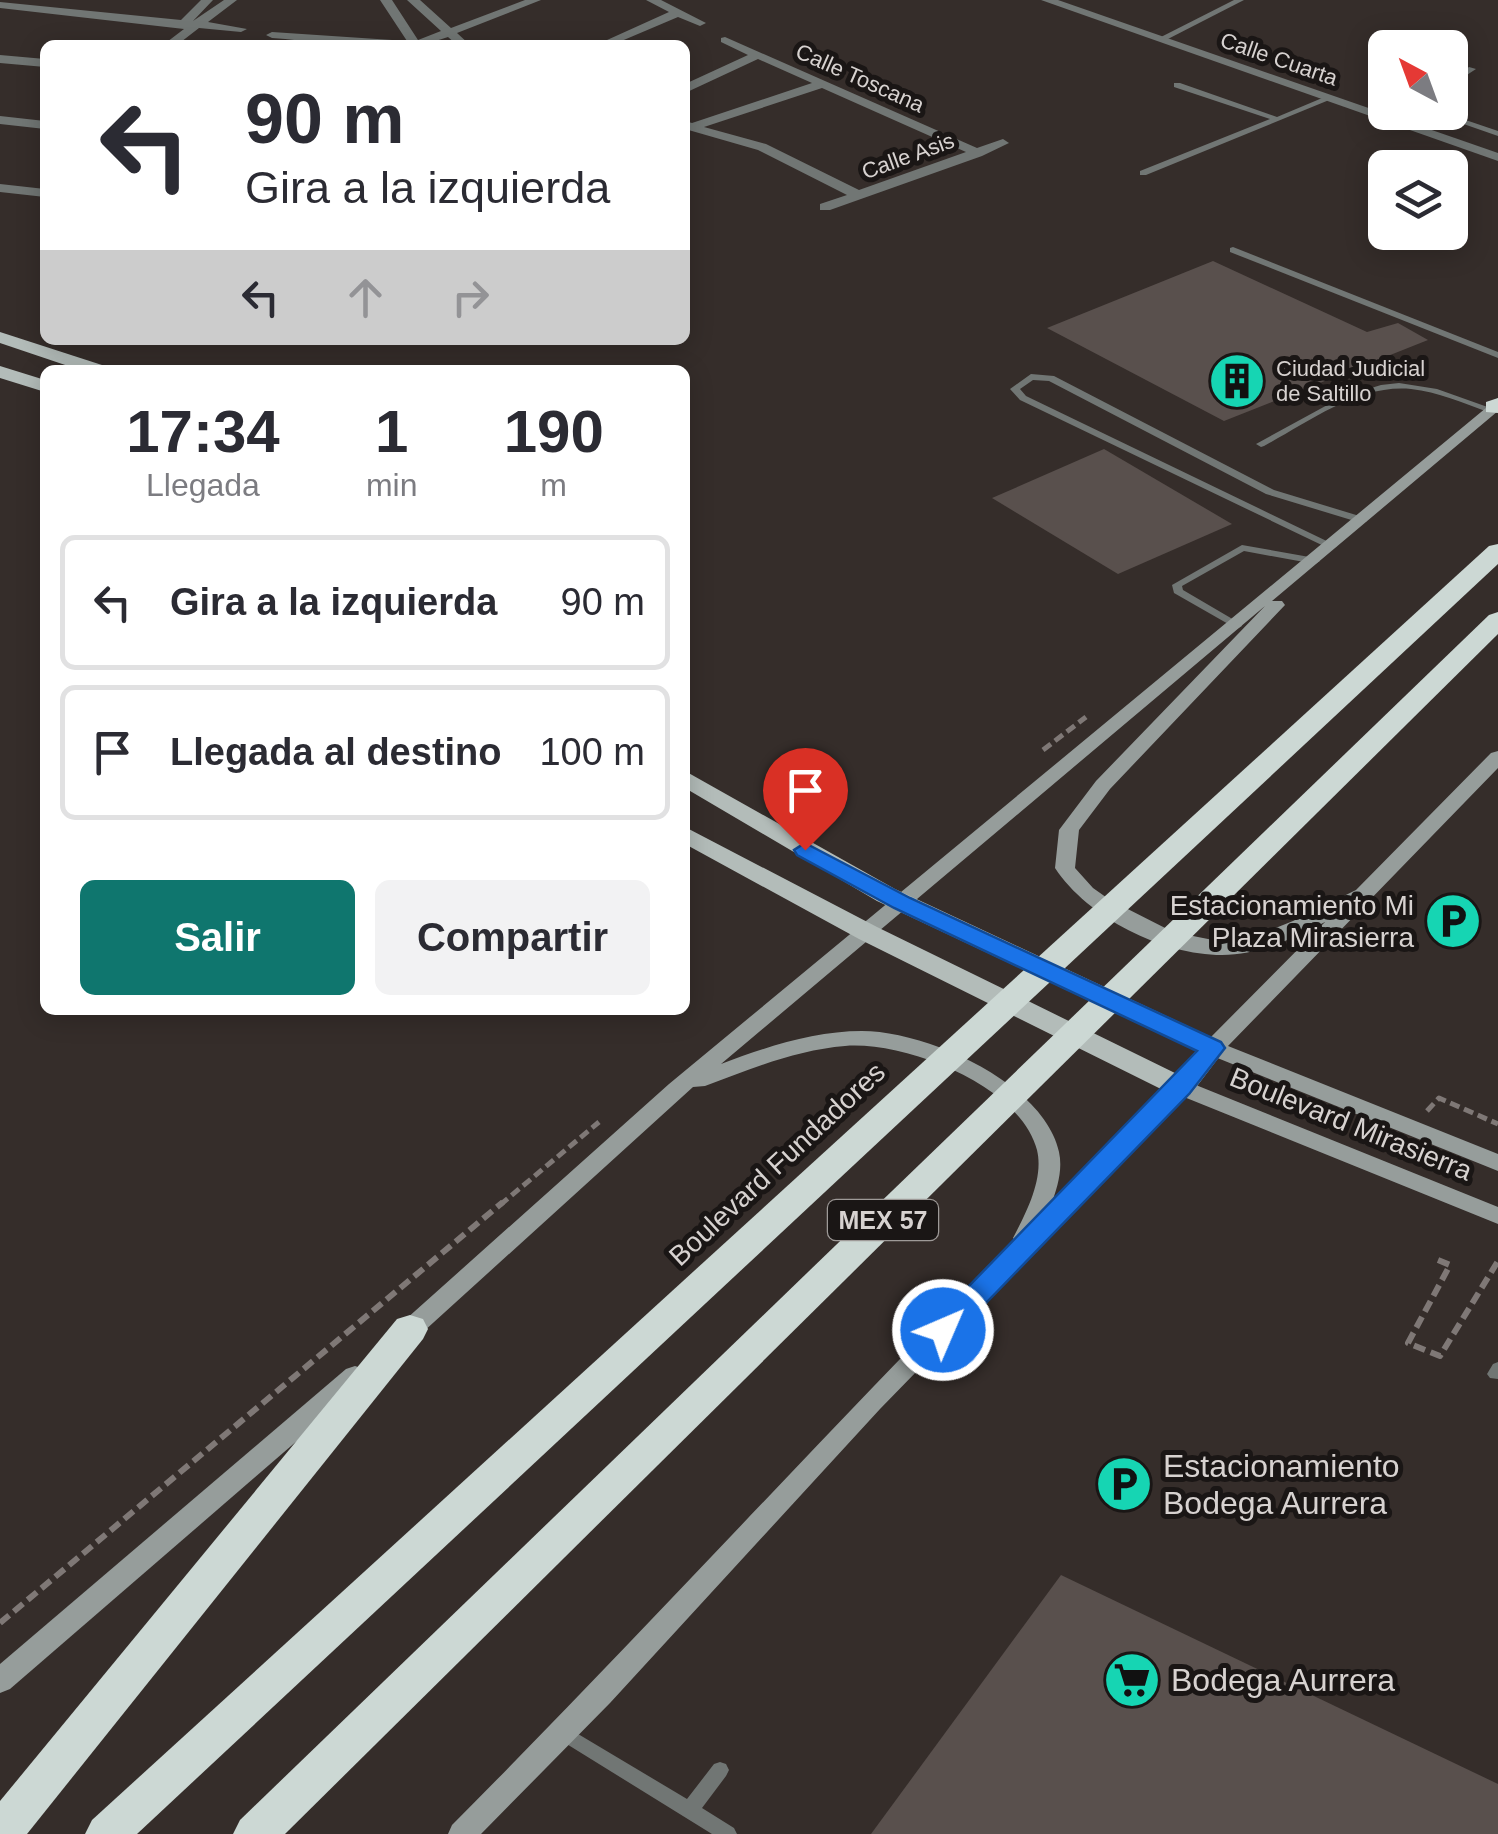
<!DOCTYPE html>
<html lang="es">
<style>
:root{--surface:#fff;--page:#f2f2f3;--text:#2b2b33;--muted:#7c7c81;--line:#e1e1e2;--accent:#0f766e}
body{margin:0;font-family:Arial,sans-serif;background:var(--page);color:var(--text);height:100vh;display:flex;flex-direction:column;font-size:38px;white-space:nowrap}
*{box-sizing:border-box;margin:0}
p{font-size:32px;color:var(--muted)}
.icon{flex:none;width:55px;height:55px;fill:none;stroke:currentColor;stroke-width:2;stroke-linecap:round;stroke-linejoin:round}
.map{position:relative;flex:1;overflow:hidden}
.sheet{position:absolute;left:40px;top:365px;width:650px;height:650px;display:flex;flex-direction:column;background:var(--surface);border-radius:15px;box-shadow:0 5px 25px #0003}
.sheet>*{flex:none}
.hud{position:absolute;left:40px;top:40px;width:650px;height:305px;border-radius:15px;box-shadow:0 5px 25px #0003;background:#fff;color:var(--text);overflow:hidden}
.needle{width:65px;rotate:319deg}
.tools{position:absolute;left:1368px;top:30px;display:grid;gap:20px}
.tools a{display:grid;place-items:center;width:100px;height:100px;border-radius:15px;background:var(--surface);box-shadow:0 5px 25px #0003;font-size:50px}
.pin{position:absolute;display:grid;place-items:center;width:85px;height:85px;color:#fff;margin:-102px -42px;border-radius:50% 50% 50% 0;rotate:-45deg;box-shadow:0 0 10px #0007}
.pin .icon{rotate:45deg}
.me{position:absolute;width:110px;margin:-55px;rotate:45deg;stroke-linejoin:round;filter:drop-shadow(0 0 8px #0008)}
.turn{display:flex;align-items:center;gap:35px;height:210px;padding:0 40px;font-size:45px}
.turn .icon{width:130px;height:130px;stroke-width:2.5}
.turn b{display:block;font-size:70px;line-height:85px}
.lanes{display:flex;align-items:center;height:95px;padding:0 40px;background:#0003;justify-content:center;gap:50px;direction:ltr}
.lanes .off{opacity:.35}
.eta{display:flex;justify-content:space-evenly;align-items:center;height:170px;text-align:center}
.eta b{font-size:60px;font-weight:700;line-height:70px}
.cta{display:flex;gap:20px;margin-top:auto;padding:20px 40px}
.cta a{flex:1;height:115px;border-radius:15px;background:var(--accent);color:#fff;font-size:40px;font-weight:700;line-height:115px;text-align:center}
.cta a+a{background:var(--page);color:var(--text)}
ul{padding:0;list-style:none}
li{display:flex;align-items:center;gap:30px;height:135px;margin:0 20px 15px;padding:0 20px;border:5px solid var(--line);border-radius:15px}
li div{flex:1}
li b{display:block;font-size:38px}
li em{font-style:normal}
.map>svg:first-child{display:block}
</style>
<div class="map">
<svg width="1498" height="1834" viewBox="0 0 1498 1834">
<rect width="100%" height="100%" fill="#352d2a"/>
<g fill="#59504d">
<polygon points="1213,261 1367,332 1398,323 1428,340 1224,421 1047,328"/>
<polygon points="1104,449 1232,524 1118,574 992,498"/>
<polygon points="1061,1575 1498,1784 1498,1834 871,1834"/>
</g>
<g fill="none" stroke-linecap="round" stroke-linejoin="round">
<g stroke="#7f7876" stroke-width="5" stroke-dasharray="10 5" stroke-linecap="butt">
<polyline points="1043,750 1086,717"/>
<polyline points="1427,1111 1439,1098 1498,1124"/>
<polyline points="500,1205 599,1122"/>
</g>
<g stroke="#7f7876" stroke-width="6" stroke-dasharray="12 6" stroke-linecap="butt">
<polyline points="1438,1260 1450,1265 1408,1343 1440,1356 1498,1261"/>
<polyline points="0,1623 503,1202"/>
</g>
<g fill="#717674" fill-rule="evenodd">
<polygon points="1234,0 1244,0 1164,41 1157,39"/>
<polygon points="1469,67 1476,69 1450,86 1450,81"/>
<polygon points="1174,83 1180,83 1277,117 1327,96 1334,98 1146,175 1140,175 1140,171 1270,119 1174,87"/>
<polygon points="1429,112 1442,112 1498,131 1498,136"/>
<polygon points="1233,247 1498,352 1498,358 1230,252 1230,248"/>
<polygon points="1031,374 1054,376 1274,490 1366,518 1367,520 1366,522 1358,522 1266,494 1049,381 1033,380 1020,389 1026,396 1337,546 1332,549 1328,548 1020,400 1010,389"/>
<path d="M1399,383L1437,389L1496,410L1491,413L1488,412C1463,403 1438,392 1411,389C1358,384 1309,422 1264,446L1261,447L1256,444L1342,397L1381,385Z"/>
<polygon points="1242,545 1315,558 1320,561 1315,564 1244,551 1182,586 1183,590 1241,624 1242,626 1237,629 1174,593 1172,585"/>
<polygon points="1498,1362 1498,1379 1490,1378 1487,1374 1493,1364"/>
<polygon points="563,1725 687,1799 714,1764 720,1762 726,1764 729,1770 726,1776 702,1808 734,1828 737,1834 712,1834 557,1738 554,1733 557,1728"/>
</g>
<g fill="#717674" fill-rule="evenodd">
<polygon points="201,0 213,0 193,21 224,0 237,0 208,22 247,29 241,32 199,28 177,45 163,45 184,29 0,8 0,2 181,20"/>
<path d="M380,0H392L418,40L441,31L407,0H420L451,28L525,0H541L457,33L470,45H457L448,37C395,57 328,42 272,38L266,35L272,32L407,41Z"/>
<polygon points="646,0 661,0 706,23 700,26 678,17 612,45 596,45 669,12"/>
<polygon points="1041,0 1058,0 1498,153 1498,161"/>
<path d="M725,37L977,148L1003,139L1009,143L982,156L830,210H820V204L847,195L758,150L685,129V121L692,123L812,83L758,59L685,93V84L748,55L721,42V38ZM822,88L966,152L859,190L766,144L704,127Z"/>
<polygon points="0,55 45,59 45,67 0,63"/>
<polygon points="0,116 45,121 45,129 0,124"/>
<polygon points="0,184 45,189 45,197 0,192"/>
</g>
<g fill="#969d9b" fill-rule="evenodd">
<path d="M1498,398V411L1272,601H1282L1285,605L1110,789L1079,830L1075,868L1093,888L1110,900L1173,932L1223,942L1248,939L1293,921L1356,890L1491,753L1498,751V768L1228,1046L1498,1154V1171L1205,1053L1202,1048L1205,1043L1325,922C1294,938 1259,955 1222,955C1163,955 1088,918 1055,868L1059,830L1096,781L1265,606L721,1064C766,1047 814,1031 862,1031C927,1031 1044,1083 1059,1152C1063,1170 1057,1189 1051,1205L1173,1082L1181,1079L1498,1207V1224L1184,1097L880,1409L610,1703L481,1834H448L452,1825C643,1633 825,1433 1015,1241L1013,1238C1026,1213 1044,1179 1037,1150C1020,1085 905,1041 845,1046C796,1050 750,1069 705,1086L693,1087L412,1342L404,1344L396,1342L392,1335L396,1328L669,1084Z"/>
<polygon points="355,1366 364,1369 367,1376 364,1383 10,1689 0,1693 0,1664 346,1369"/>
</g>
<g fill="#b3bcb9" fill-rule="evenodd">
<polygon points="0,332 105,366 107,370 80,370 0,343"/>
<polygon points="0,366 45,380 45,392 0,378"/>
<polygon points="685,771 895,889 1222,1042 1226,1048 1191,1094 1171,1094 859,939 685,844 685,827 877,927 1177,1074 1196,1051 877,901 685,788"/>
</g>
<g fill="#ccd8d4" fill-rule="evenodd">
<polygon points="1498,398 1498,413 1486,412 1486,402"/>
<polygon points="1498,544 1498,564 137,1834 85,1834 92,1820 1489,546"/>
<polygon points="1498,612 1498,634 285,1834 233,1834 240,1820 1489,615"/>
<polygon points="410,1315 423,1319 428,1329 423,1339 27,1834 0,1834 0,1801 397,1319"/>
</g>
</g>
<polygon fill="#1a73e8" stroke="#114b97" stroke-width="2.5" points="805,843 910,898 1221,1042 1225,1048 1190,1093 953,1337 943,1340 930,1330 934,1322 1197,1051 894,908 797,855 794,850"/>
<defs>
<g id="building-disc" transform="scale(2.875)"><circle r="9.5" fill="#16d5b3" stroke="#1a1615"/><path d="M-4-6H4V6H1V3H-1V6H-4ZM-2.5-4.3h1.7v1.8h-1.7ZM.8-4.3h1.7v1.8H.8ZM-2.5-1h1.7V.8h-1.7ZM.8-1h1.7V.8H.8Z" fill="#111"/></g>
<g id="parking-disc" transform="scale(2.875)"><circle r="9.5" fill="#16d5b3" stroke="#1a1615"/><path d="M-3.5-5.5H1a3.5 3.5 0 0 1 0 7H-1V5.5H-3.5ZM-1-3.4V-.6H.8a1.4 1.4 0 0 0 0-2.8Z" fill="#111"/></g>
<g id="supermarket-disc" transform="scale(2.875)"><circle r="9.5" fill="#16d5b3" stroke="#1a1615"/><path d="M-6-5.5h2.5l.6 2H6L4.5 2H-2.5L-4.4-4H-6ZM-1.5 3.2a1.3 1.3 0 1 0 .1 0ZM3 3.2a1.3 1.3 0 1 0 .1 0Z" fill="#111"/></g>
</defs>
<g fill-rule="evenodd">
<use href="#building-disc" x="1237" y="381"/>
<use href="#parking-disc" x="1453" y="921"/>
<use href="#parking-disc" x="1124" y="1484"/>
<use href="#supermarket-disc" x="1132" y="1680"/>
</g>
<g text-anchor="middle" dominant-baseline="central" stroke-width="10" stroke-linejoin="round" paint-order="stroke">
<g font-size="22" fill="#d7d2d0" stroke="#1a1615">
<text transform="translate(1279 59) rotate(19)">Calle Cuarta</text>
<text transform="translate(860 78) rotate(24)">Calle Toscana</text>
<text transform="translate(908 156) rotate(-20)">Calle Asis</text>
</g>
<g font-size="22" fill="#d7d2d0" stroke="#1a1615" text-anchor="start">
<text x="1276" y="368">Ciudad Judicial<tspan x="1276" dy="25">de Saltillo</tspan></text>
</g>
<rect fill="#1a1615" stroke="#9e9a98" stroke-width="2.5" x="828" y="1200" width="110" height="40" rx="8"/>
<g font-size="25" font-weight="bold" fill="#d7d2d0">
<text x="883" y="1220">MEX 57</text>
</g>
<g font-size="28" fill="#d7d2d0" stroke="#1a1615" text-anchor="end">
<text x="1414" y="905">Estacionamiento Mi<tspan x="1414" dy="32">Plaza Mirasierra</tspan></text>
</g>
<g font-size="28" fill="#d7d2d0" stroke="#1a1615">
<text transform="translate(1351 1124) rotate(22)">Boulevard Mirasierra</text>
<text transform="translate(777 1164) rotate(-43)">Boulevard Fundadores</text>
</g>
<g font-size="32" fill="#d7d2d0" stroke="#1a1615" text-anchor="start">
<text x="1163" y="1466">Estacionamiento<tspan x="1163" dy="37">Bodega Aurrera</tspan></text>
<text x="1171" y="1680">Bodega Aurrera</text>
</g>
</g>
</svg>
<div class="tools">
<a><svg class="needle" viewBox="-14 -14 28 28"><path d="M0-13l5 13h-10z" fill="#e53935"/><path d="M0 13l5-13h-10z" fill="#7c7c81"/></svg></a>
<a><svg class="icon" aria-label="layers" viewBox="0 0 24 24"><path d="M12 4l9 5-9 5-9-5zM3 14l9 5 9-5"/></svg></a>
</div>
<div class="pin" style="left:805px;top:850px;background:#d93025"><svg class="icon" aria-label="arrive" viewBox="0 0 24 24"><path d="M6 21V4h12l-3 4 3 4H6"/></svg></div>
<svg class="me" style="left:943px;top:1330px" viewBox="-20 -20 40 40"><circle r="17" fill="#1a73e8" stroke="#fff" stroke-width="3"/><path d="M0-11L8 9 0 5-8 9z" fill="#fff"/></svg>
<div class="hud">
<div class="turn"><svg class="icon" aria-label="left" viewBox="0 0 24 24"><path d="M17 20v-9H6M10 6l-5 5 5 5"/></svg><div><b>90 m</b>Gira a la izquierda</div></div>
<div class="lanes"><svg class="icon" aria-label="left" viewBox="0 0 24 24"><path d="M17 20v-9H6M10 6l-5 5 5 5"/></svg><svg class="icon off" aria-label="ahead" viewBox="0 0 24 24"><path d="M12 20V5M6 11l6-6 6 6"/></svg><svg class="icon off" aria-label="right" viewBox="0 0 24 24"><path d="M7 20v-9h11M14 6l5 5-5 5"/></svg></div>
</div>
<section class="sheet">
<div class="eta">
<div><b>17:34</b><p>Llegada</p></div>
<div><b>1</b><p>min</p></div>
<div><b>190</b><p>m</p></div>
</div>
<ul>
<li><svg class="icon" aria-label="left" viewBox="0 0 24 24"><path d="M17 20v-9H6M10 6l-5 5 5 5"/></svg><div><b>Gira a la izquierda</b></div><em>90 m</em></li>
<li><svg class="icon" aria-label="arrive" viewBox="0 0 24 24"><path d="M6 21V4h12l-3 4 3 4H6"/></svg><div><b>Llegada al destino</b></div><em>100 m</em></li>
</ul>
<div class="cta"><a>Salir</a><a>Compartir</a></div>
</section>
</div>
